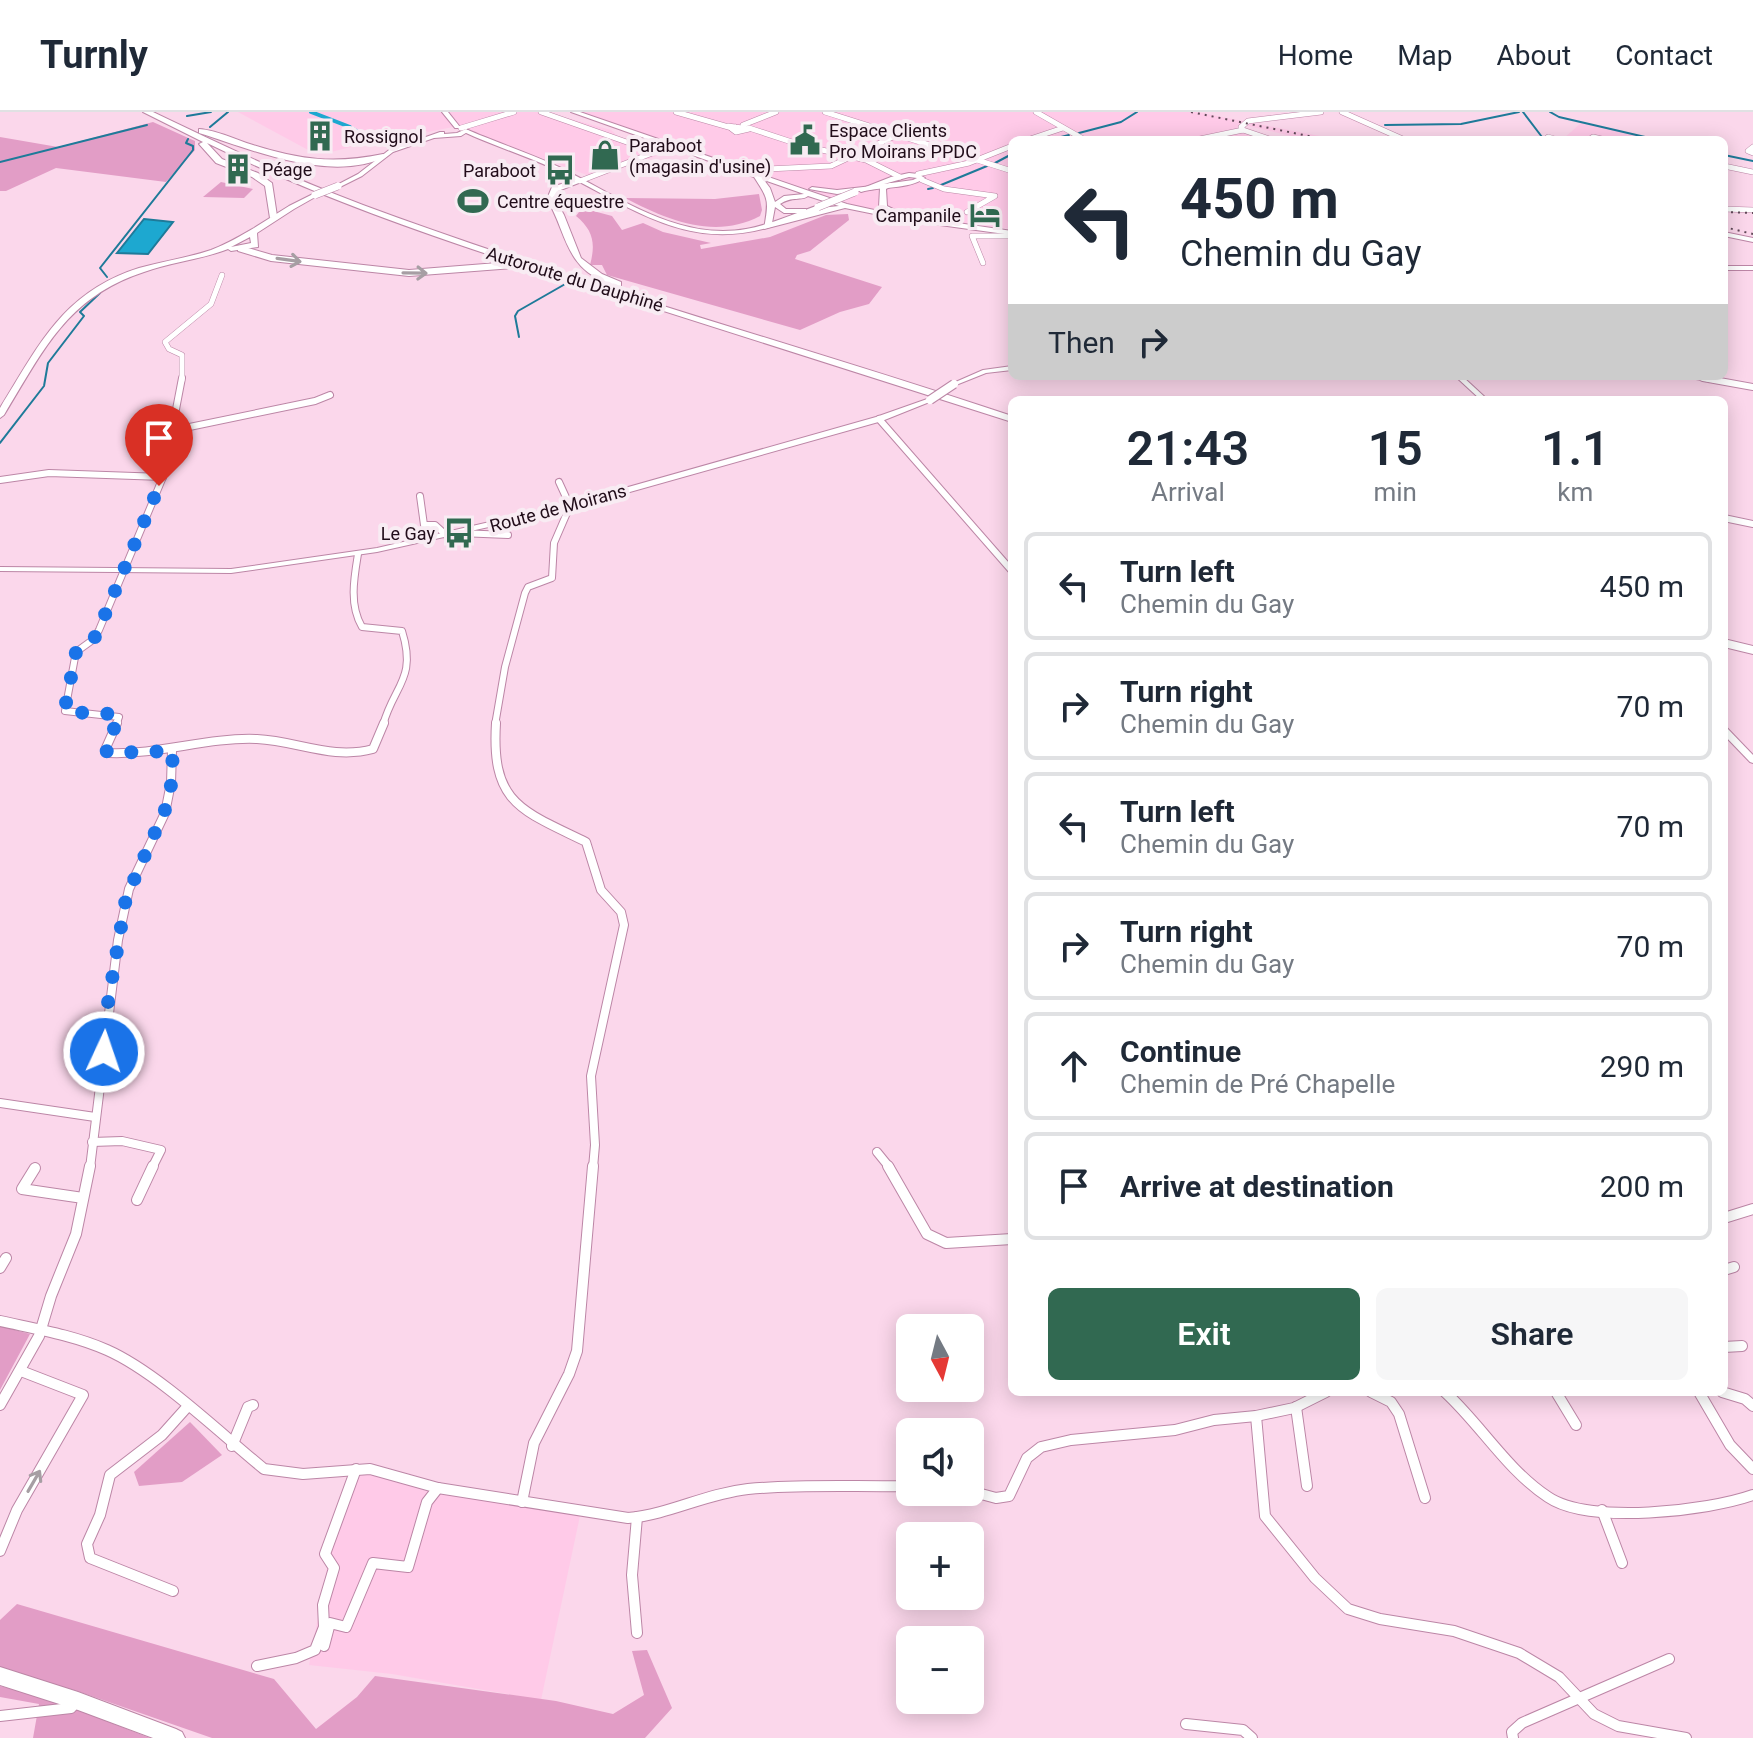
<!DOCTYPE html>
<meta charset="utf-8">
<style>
:root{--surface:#fff;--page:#f6f6f7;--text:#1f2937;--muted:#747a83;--line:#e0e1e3;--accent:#316951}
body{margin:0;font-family:Roboto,sans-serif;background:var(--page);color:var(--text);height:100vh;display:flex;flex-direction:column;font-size:30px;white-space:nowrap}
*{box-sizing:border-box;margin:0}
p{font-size:26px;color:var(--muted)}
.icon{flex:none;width:44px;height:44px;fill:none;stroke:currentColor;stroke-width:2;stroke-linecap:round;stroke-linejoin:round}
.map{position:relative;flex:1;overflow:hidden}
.panel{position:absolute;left:1008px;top:284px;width:720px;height:1000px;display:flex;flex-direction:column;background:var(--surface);border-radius:12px;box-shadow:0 4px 20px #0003}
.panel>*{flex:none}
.banner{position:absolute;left:1008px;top:24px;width:720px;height:244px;border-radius:12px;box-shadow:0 4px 20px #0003;background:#fff;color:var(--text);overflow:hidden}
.needle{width:52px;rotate:173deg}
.controls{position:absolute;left:896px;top:1202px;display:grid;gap:16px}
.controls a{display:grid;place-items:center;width:88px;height:88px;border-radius:12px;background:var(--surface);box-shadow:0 4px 20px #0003;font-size:40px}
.pin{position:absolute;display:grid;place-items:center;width:68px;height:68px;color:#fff;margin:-82px -34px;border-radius:50% 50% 50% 0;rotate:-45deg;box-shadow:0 0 8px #0007}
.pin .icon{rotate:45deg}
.me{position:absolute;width:88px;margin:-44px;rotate:3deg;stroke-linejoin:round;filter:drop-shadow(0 0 6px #0008)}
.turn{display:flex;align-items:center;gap:28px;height:168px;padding:0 40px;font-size:36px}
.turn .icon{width:104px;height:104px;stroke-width:2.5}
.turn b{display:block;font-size:56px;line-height:68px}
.then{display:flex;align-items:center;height:76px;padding:0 40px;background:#0003;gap:16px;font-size:30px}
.eta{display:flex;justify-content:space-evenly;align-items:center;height:136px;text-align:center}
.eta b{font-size:48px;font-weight:600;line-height:56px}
.action{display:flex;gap:16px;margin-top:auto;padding:16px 40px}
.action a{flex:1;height:92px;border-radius:12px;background:var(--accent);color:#fff;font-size:32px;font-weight:600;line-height:92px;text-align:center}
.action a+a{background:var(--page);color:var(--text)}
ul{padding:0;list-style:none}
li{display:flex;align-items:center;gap:24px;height:108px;margin:0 16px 12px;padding:0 24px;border:4px solid var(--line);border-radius:12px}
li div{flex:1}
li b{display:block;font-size:30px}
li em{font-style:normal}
header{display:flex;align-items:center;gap:48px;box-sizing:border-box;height:112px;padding:0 40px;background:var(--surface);border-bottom:2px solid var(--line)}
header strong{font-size:38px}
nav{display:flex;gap:44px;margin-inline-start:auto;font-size:28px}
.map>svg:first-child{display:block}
</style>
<header>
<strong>Turnly</strong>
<nav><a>Home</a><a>Map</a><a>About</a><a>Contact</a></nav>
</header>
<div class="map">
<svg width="1753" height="1626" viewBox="0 0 1753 1626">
<rect width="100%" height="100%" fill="#fbd7eb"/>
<g fill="#ffcae8">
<polygon points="238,0 545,0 611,18 621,27 660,40 660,43 592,65 458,14 428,20 423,17 327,41 310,39"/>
<polygon points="581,0 1197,0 1340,28 1309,28 1239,12 1241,20 1265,28 1012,28 1012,117 901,104 854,93"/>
<polygon points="1581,11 1659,28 1562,28"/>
<polygon points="358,1361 581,1399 541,1588 392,1562 309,1553 330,1441"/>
</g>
<g fill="#e29dc6">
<polygon points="153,10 195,29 195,38 166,70 56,56 6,79 0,79 0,25 58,35"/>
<polygon points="221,70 253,77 244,86 203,85"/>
<path d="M759,82L762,98L760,104C715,128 667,108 625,86L715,87Z"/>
<path d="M582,96L612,104L622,118L643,111L663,120L711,131L700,133L701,137L770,125L826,103L848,102L849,108L810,139L797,143L795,147L882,175L869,192L840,200L800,218L607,163L602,153H590C596,131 593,118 576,104Z"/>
<polygon points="0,1214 30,1222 0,1278"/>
<polygon points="190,1310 222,1343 182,1370 139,1374 134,1360"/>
<polygon points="17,1492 274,1567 316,1617 357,1585 375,1564 556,1589 613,1602 644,1583 632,1539 647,1538 672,1596 645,1626 212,1626 77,1579 0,1557 0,1508"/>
<polygon points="0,1574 47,1586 150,1626 33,1626 39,1592 0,1585"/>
</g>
<polygon fill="#1da8d0" stroke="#1e7a99" stroke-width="2" points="144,107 173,110 148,142 117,141"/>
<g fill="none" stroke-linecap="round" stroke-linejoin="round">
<g stroke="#1e7a99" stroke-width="2">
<polyline points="1523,0 1542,25"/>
<polyline points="1550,0 1559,5 1658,28"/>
<polyline points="187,4 211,0"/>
<polyline points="1385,13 1461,12 1519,0"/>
<polyline points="210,15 228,0"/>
<polyline points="1079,21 1121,10 1137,0"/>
<polyline points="1049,28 1069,23"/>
<polyline points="1724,43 1753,49"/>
<polyline points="0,50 147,13"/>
<polyline points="995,51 1012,42"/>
<polyline points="941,73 987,54"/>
<polyline points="928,77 933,76"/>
<polyline points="107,165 100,156 193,38 193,34 186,31 188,27"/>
<polyline points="519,225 515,204 518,199 567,171"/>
<polyline points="0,331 44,274 48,251 84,204 80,200 100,181"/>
</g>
<g stroke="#1da8d0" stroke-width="4">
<polyline points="311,0 350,15"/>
<polyline points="353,17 365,25"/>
</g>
<g stroke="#bc86a6" stroke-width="6">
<g id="minor-far3">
<polyline points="541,0 655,40 580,69"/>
<polyline points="676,0 732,16"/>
<polyline points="825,0 1012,59"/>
<polyline points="1036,0 1085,28"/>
<polyline points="1342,0 1405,28"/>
<polyline points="743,13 776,0"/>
<polyline points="728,14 749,17 736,20 732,17 735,15"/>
<polyline points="461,16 514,0"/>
<polyline points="749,16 804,34 866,48 900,65"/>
<polyline points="1243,18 1241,15 1248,9 1321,0"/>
<polyline points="1027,28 1063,16"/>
<polyline points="1195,28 1243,18 1272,28"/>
<polyline points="1545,28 1548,25 1558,28"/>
<polyline points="1589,28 1593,25 1606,28"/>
<polyline points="1753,35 1748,39 1753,41"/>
<polyline points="1724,54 1753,60"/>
<polygon points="760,55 768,57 759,57"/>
<polyline points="767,57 831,54 897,23"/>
<polyline points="918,62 969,51 1012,34"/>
<polyline points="922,68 944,77 995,84 967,100"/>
<polyline points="1724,97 1753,98"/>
<polyline points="983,151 972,124 1012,124"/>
<polyline points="1690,264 1715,268"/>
<polyline points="182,268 182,243 169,237 165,230 211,192 222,163"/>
</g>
</g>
<g stroke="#bc86a6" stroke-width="8">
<g id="minor-far2">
<polyline points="1703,266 1753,275"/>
<polyline points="879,307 1012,459"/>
<polyline points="175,318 315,289 330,283"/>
<polyline points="0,368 49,361 163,365"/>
<polyline points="420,384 424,413 435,413 446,423"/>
<polyline points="1724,406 1753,412"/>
<polyline points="459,421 508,423"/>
<path d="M358,442C354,466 349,493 362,515L402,519C417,567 394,573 383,613"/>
<polyline points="116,613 119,605 65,599 76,540 94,527 99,518 163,365 182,266"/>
<polyline points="495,613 505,555 525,481 528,475 552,466 554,431 570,394 559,370"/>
</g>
</g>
<g stroke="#bc86a6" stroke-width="10">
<g id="minor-far1">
<path d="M117,611L105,638L109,641C159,643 207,625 257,627C298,629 332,648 373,637L384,611"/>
<path d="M496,611C491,692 521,698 586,730L601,778L621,800L624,813L591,964L595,1033L593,1056"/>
<polyline points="0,991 95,1005"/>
<polyline points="92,1030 122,1029 161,1038 152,1056"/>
<polyline points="877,1040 890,1056"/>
<polyline points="90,1056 118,828 129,777 165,701 171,671 172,639"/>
</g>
</g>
<g stroke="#bc86a6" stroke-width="12">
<g id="minor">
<polyline points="888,1054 927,1122 946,1131 1012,1127"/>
<polyline points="35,1056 22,1077 83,1086"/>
<polyline points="137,1088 153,1054"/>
<polyline points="1724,1106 1753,1097"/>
<polyline points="0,1156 6,1146"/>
<polyline points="1724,1158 1734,1155"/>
<path d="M0,1209C36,1217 73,1223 107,1238C157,1260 220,1321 264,1357L303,1362L370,1357L438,1376L628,1406C671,1402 704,1382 748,1377C801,1372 857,1375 910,1374"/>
<polyline points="1724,1235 1742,1234"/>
<polyline points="1371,1280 1391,1290 1399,1302 1425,1386"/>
<path d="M1445,1280C1481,1313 1507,1358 1548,1385C1589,1413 1708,1399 1753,1383"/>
<polyline points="1556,1280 1576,1313"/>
<polyline points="1699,1280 1730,1333 1753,1357"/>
<polyline points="1722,1280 1745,1287 1753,1294"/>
<polyline points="0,1293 39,1224 51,1184 76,1122 90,1054"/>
<polyline points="1296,1295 1307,1374"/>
<polyline points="1256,1304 1265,1404 1315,1466 1348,1497 1380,1507 1454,1519 1519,1541 1559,1565 1594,1602 1618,1614 1686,1626"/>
<polyline points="232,1334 248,1295 253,1293"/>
<polyline points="970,1379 996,1386 1009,1384 1027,1346 1041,1335 1071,1328 1175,1318 1214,1308 1256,1304 1294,1296 1326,1280"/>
<polyline points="522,1390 534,1331 569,1262 577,1239 593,1054"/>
<polyline points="1602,1398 1622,1451"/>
<polyline points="637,1405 632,1463 637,1521"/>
<polyline points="0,1439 17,1398 83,1283 21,1259"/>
<polyline points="173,1479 90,1446 87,1432 100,1403 110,1363 162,1323 188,1294"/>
<polyline points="324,1534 330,1511 346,1515 373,1451 408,1455 427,1390 438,1376"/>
<polyline points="257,1554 296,1546 315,1538 324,1515 323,1493 334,1456 325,1442 356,1357"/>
<polyline points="0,1604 71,1596 76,1590"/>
<polyline points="1186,1612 1243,1618 1252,1626"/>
<polyline points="1513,1626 1512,1620 1522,1611 1669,1547"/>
</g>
</g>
<g stroke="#bc86a6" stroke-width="2">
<g id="tertiary">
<polygon points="1724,120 1753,126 1753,130 1724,124"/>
<polygon points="1012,254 1012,258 986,261 956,273 951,272 983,258"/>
<polygon points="1455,264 1462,264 1488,288 1481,288"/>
<polygon points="930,286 932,287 932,289 882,309 573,396 377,440 231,461 0,459 0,455 231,457 377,436 568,392 876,305"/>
<polygon points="1724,615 1727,616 1753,643 1753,651 1750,650 1724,623"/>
</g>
</g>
<g stroke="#bc86a6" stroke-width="2">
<g id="secondary">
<path d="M464,18H468C498,31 529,41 559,55C618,84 677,129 746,117C770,113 793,102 816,94L821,95C810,102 795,107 782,111C690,145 633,95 554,57C528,45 501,36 475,25L464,20Z"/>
<path d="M909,61L918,62L925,66C908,78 881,74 861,80L858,78L891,65ZM909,65L917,66L913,68L884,72Z"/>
</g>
</g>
<g stroke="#bc86a6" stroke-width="2">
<g id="primary">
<polygon points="442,0 448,0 460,15 459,16 455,16"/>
<path d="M571,0H580L847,92L888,101L879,95L880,76L890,71H894V73L886,77L887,94L897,99V102L1012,119V123L904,108L845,96L764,117C769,88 769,88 754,65ZM764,68L804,82L784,84L775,90L770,76ZM808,84L839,94L820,96L772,111L775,95L784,101H806V97H786L780,92C792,84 802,89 808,84Z"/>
<polygon points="466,17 469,19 461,24 434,26 393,40 362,64 340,75 335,74 358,62 389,38 440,20 444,20 444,22 457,21"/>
<polygon points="872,74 875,76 874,77 837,82 809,77 812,75 837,78"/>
<path d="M315,81L317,82V84L294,97L257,121L258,135L231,139L228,137C200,148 171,150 144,160C67,185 43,239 4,303L0,306V296C39,233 63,180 139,156C163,149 188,146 211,138C227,132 242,123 254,116L289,94ZM250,125L251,131L231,135Z"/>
<rect x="1724" y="154" width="29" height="4"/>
<polygon points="0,1555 78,1580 176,1617 182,1620 185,1626 153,1626 78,1598 0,1573"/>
</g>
</g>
<g stroke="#bc86a6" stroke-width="2">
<g id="motorway">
<path d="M143,0H153C222,33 291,66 363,93C576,172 796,232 1012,304V310L516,152L512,156L409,164L271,149L238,139V135L241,134L272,143L409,158L511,150C407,116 305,79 207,31L222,47L258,61L272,71L277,104L270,106L265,74L252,65L216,51L199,32L203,30Z"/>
<path d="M199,17C217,18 236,28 253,33C300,48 335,52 383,42L387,44C332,72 253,38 199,21Z"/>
<path d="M577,67L584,69L558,79L555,87L564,103L581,146L602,162L621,170V174C614,174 610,172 603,169C565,153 566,119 547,87L552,75Z"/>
<polygon points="1724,527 1753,534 1753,542 1724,535"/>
</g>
</g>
<use href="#minor-far3" stroke="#fff" stroke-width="5"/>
<use href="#minor-far2" stroke="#fff" stroke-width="6"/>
<use href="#minor-far1" stroke="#fff" stroke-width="8"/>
<use href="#minor" stroke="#fff" stroke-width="10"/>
<use href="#tertiary" fill="#fff" fill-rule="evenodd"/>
<use href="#secondary" fill="#fff" fill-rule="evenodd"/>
<use href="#primary" fill="#fff" fill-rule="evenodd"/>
<use href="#motorway" fill="#fff" fill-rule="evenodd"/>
<g stroke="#614958" stroke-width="2" stroke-dasharray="2 5" stroke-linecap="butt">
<polyline points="1191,0 1328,28"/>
<polyline points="1724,100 1753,101"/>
<polyline points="1724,115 1753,122"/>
</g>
<g stroke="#bc86a6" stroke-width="10" stroke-linecap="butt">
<polyline id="tertiary-bridge" points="930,288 954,272"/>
</g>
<g stroke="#bc86a6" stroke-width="8" stroke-linecap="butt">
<polyline id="secondary-bridge" points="818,95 855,80"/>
</g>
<g stroke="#bc86a6" stroke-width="8" stroke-linecap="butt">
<polyline id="primary-bridge" points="315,83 338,74"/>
</g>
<use href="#tertiary-bridge" stroke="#fff" stroke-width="8"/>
<use href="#secondary-bridge" stroke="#fff" stroke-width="7"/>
<use href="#primary-bridge" stroke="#fff" stroke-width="7"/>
</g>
<defs><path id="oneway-shaft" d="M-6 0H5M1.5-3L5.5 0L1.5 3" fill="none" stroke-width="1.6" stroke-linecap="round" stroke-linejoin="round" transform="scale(2)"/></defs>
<g stroke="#a69ea3">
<use href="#oneway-shaft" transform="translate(289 148) rotate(8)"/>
<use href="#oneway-shaft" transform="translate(415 161) rotate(1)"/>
<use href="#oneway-shaft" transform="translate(34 1369) rotate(-60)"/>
</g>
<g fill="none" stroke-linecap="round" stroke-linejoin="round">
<polyline stroke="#1a73e8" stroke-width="14" stroke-dasharray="0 25.2" points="104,940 105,908 126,786 168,691 173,661 172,639 109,641 105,638 119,605 113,602 67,600 65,596 76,540 96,524 159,374"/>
</g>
<defs>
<g id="building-bare" transform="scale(2.4)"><path d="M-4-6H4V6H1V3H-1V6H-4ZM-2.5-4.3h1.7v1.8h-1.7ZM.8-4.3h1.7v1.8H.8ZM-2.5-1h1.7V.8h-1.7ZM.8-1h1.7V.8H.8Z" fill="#316951" stroke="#f8ecf3" stroke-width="2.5" paint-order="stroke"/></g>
<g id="civic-bare" transform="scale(2.4)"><path d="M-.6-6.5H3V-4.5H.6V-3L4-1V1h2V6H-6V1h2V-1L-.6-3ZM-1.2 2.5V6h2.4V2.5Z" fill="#316951" stroke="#f8ecf3" stroke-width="2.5" paint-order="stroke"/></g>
<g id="shop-bare" transform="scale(2.4)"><path d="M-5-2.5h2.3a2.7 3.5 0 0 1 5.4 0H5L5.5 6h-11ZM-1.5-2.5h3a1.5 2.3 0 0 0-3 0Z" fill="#316951" stroke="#f8ecf3" stroke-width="2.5" paint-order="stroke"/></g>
<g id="bus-bare" transform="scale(2.4)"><path d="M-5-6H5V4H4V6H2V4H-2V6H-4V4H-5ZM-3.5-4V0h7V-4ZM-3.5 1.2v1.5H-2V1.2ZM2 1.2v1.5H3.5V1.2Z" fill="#316951" stroke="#f8ecf3" stroke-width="2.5" paint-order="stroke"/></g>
<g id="stadium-bare" transform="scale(2.4)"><path d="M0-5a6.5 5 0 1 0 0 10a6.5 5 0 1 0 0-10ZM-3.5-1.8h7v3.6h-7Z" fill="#316951" stroke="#f8ecf3" stroke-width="2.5" paint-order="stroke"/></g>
<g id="hotel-bare" transform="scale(2.4)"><path d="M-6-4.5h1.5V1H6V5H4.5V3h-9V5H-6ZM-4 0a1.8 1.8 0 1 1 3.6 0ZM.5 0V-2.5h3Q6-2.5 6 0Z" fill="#316951" stroke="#f8ecf3" stroke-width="2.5" paint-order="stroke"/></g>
</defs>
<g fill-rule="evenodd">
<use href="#building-bare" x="320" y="24"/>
<use href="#civic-bare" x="805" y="28"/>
<use href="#shop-bare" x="605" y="43"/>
<use href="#building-bare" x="238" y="57"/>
<use href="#bus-bare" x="560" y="58"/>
<use href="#stadium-bare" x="473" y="89"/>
<use href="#hotel-bare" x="985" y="103"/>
<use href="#bus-bare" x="459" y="421"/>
</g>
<g text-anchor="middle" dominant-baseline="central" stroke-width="8" stroke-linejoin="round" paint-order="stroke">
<g font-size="18" fill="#210d1a" stroke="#f8ecf3" text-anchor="start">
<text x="829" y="18">Espace Clients<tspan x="829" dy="21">Pro Moirans PPDC</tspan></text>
<text x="344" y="24">Rossignol</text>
<text x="629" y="33">Paraboot<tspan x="629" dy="21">(magasin d'usine)</tspan></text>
<text x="262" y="57">Péage</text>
<text x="536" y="58" text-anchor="end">Paraboot</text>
<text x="497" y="89">Centre équestre</text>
<text x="961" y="103" text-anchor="end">Campanile</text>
<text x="435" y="421" text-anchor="end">Le Gay</text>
</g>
<g font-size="18" fill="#210d1a" stroke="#f8ecf3">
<text transform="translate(575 167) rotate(17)">Autoroute du Dauphiné</text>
<text transform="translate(558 396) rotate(-15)">Route de Moirans</text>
</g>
</g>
</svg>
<div class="controls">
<a><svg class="needle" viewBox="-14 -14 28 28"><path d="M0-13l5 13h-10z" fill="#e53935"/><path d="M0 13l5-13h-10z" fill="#747a83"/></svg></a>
<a><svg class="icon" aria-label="sound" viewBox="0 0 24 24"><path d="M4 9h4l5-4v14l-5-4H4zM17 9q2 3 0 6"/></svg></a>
<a>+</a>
<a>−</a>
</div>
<div class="pin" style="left:159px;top:374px;background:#d93025"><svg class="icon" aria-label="arrive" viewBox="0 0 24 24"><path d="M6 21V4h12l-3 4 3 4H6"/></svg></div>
<svg class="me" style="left:104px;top:940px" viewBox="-20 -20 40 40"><circle r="17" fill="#1a73e8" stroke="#fff" stroke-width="3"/><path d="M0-11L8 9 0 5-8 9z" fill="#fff"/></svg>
<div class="banner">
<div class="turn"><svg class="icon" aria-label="left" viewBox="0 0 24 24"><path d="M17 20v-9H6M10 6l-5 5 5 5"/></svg><div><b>450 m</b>Chemin du Gay</div></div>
<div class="then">Then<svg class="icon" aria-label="right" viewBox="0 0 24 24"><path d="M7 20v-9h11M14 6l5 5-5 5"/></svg></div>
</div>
<section class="panel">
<div class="eta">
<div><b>21:43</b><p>Arrival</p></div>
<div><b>15</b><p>min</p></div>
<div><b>1.1</b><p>km</p></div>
</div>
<ul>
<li><svg class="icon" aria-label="left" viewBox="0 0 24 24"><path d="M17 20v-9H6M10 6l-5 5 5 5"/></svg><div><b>Turn left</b><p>Chemin du Gay</p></div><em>450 m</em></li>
<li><svg class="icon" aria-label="right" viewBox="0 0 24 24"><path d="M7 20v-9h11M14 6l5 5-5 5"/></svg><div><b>Turn right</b><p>Chemin du Gay</p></div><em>70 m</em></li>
<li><svg class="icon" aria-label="left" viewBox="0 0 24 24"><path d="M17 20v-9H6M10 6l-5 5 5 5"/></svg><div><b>Turn left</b><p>Chemin du Gay</p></div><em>70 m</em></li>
<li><svg class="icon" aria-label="right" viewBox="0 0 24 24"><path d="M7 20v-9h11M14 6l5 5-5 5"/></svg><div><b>Turn right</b><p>Chemin du Gay</p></div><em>70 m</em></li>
<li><svg class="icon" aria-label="ahead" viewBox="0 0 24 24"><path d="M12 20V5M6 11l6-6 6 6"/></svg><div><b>Continue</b><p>Chemin de Pré Chapelle</p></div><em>290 m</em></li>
<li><svg class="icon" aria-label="arrive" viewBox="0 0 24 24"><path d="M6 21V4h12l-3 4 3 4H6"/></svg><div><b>Arrive at destination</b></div><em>200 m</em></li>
</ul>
<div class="action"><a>Exit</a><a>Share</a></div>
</section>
</div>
